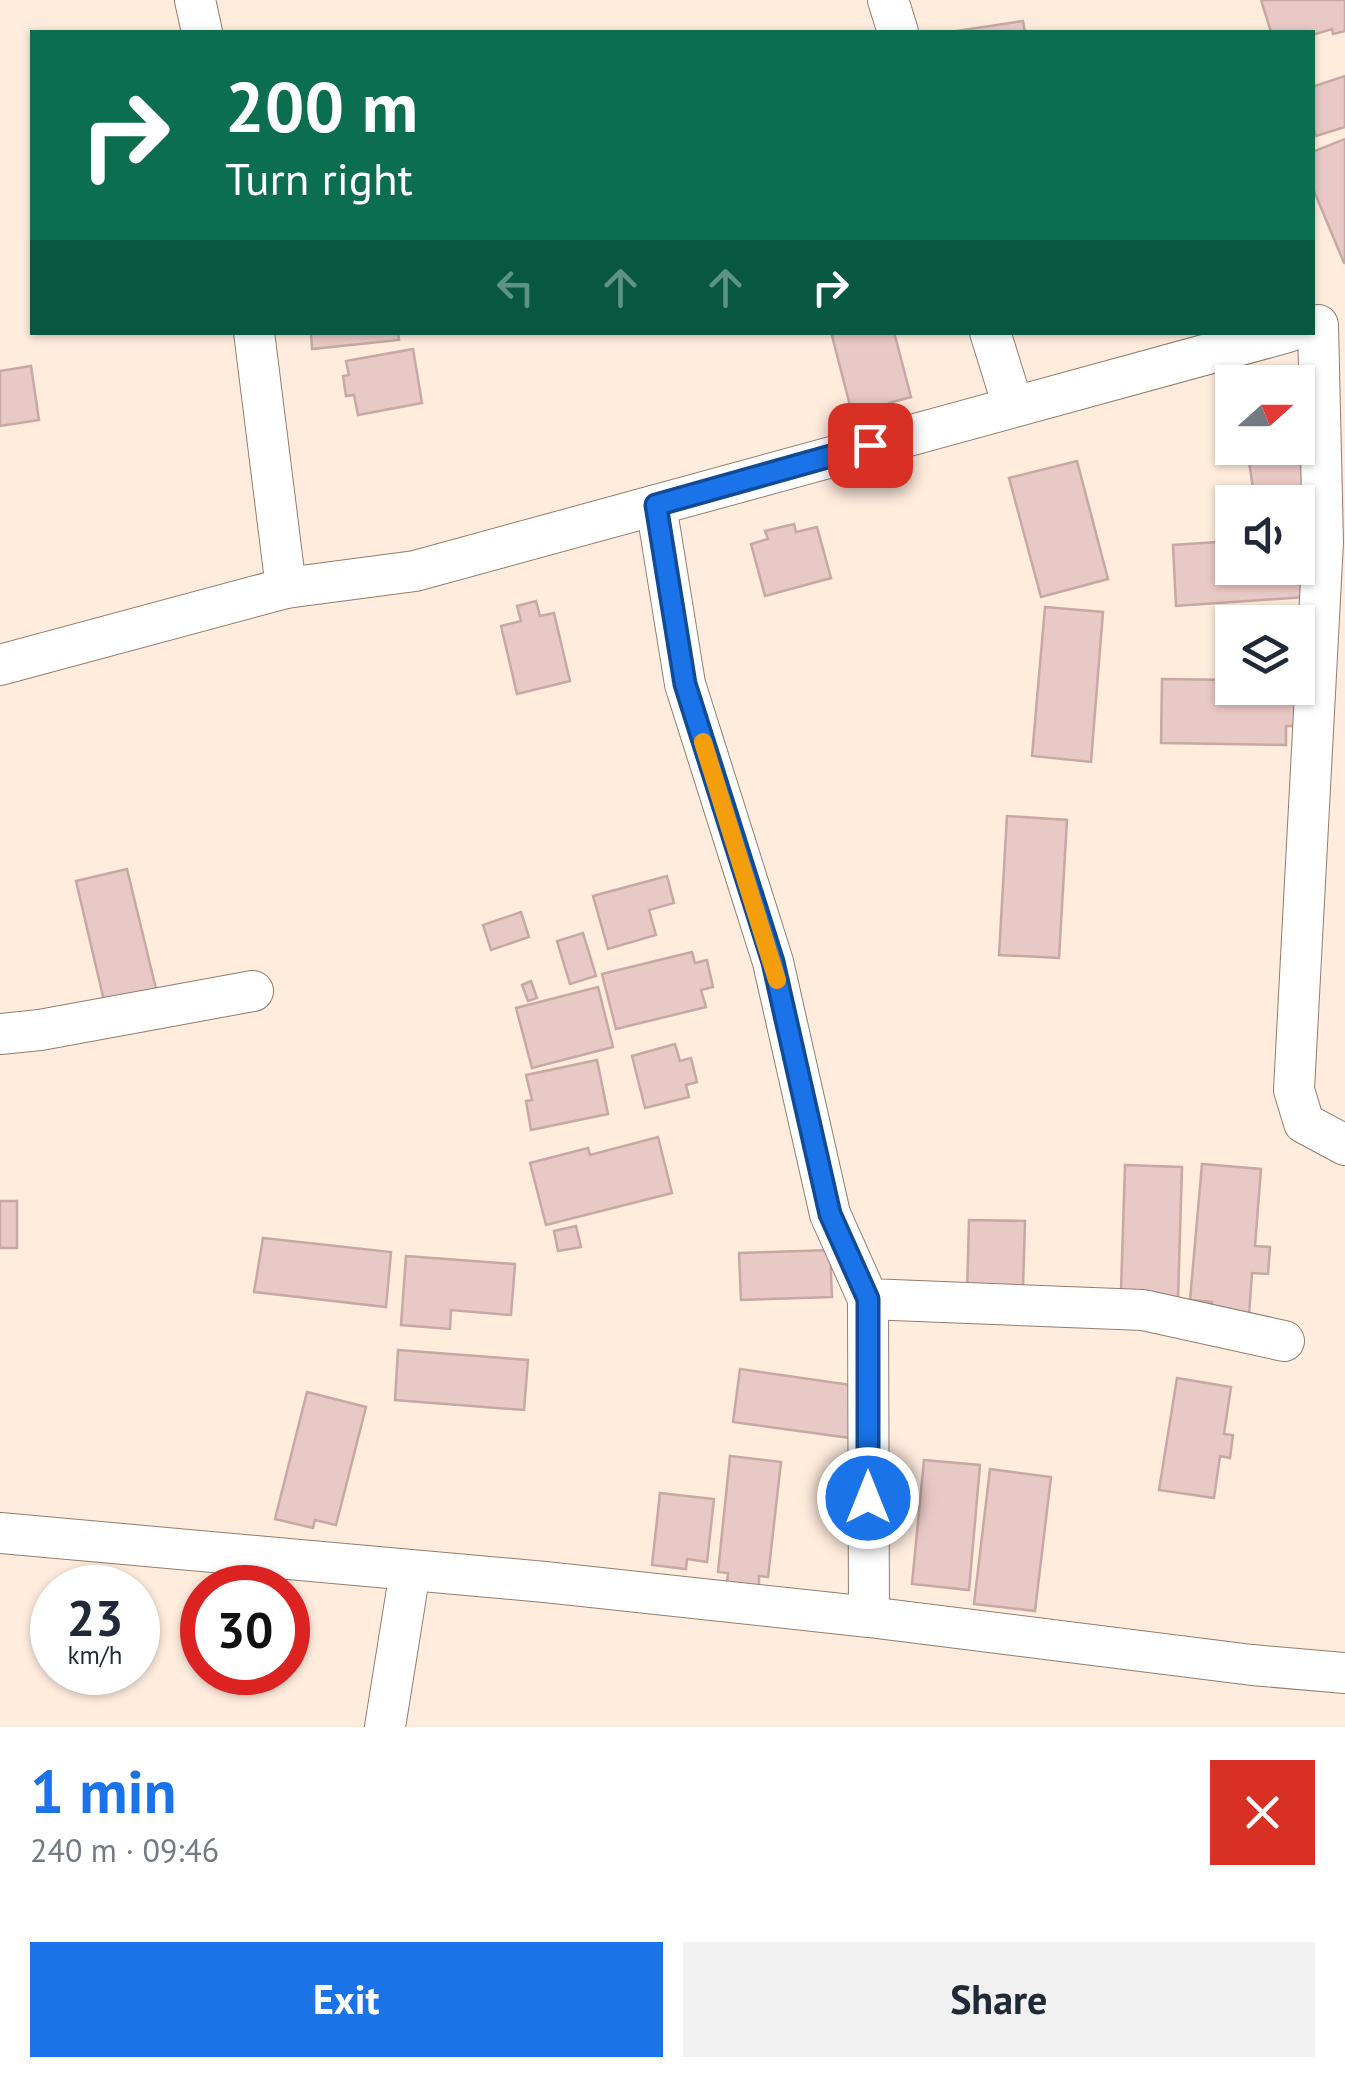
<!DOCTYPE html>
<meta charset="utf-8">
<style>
:root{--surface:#fff;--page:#f2f2f3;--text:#1f2937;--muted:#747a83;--accent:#1a73e8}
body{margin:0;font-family:"PT Sans",sans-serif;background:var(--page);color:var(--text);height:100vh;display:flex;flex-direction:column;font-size:38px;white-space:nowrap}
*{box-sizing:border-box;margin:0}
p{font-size:32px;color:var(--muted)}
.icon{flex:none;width:55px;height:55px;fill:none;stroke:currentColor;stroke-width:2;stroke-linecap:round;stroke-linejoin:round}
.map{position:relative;height:1727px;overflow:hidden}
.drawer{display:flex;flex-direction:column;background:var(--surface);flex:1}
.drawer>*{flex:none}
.top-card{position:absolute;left:30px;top:30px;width:1285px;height:305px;border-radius:0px;box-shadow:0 2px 8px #0004;background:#0b6e4f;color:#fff;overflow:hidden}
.needle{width:65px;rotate:69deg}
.controls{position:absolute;left:1215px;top:365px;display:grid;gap:20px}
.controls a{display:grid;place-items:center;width:100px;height:100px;border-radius:0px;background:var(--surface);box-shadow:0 2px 8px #0004;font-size:50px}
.speed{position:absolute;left:30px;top:1565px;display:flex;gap:20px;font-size:50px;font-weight:700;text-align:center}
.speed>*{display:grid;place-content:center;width:130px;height:130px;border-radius:50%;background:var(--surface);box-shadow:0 2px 8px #0004;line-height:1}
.speed small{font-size:25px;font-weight:400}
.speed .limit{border:15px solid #d22;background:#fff;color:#111}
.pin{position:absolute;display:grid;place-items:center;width:85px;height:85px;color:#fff;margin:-42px;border-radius:20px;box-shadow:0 5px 15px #0006}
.me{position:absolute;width:110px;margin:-55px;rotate:0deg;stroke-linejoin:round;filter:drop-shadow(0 0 8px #0008)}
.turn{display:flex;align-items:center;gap:35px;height:210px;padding:0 30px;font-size:45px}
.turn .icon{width:130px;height:130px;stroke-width:2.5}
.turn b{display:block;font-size:70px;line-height:85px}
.lanes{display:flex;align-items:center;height:95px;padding:0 30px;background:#0003;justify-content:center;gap:50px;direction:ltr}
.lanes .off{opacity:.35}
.round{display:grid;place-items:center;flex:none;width:105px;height:105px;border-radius:0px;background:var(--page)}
.head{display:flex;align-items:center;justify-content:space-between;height:170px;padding:0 30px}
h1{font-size:60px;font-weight:700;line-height:75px;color:var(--accent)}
.cta{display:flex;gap:20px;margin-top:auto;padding:20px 30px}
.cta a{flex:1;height:115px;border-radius:0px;background:var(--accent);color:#fff;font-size:40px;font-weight:700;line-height:115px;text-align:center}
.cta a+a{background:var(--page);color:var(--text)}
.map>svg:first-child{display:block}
</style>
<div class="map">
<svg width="1345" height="1727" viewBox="0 0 1345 1727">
<rect width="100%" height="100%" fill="#ffecdd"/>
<g fill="#e9c9c5" stroke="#c7a8a4" stroke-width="2.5">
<polygon points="1261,0 1345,0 1345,31 1333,34 1332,29 1312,35 1271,32"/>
<polygon points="1023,21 1025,32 950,32"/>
<polygon points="1345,76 1345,127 1316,136 1312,125 1312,87"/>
<polygon points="1345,139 1345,263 1344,263 1312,186 1312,152"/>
<polygon points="311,332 398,332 399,340 312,349"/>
<polygon points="831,332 894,332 911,397 889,403 890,407 853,417"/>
<polygon points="413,349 422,403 358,415 354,395 346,396 343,376 349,375 346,361"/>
<polygon points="31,366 39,420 0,426 0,371"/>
<polygon points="1298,384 1318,521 1298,524 1298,502 1255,502 1247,448 1298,448"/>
<polygon points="1077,461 1108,579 1041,597 1009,478"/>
<polygon points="794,524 796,532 817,527 831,578 765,596 751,544 768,539 765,531"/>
<polygon points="1298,537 1301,537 1305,597 1176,606 1173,545 1232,541 1232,568 1298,568"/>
<polygon points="536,601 540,616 554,613 570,681 517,694 501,626 521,621 517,606"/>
<polygon points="1045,607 1103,612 1091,762 1032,756"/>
<polygon points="1162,679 1232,680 1232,688 1298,688 1300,726 1286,726 1286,745 1161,743"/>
<polygon points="1007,816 1067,820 1059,958 999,955"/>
<polygon points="127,869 157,993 105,1005 76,881"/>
<polygon points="667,876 674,903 649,910 656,935 608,949 593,896"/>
<polygon points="521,912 529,937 491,950 483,925"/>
<polygon points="583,933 596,976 570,984 557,941"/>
<polygon points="692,952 695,963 707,960 713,987 701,990 706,1007 616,1029 602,974"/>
<polygon points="531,981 537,998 528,1001 522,985"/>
<polygon points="598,987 613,1047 532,1068 516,1008"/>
<polygon points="675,1044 680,1061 691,1058 697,1082 686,1085 689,1097 645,1108 632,1056"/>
<polygon points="597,1060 608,1114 531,1130 526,1101 532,1100 526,1075"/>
<polygon points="658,1137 672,1193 546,1225 530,1163 588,1148 590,1155"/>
<polygon points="1202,1164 1261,1169 1255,1246 1270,1247 1268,1274 1252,1273 1249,1315 1212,1312 1212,1302 1190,1300"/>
<polygon points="1125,1165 1182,1167 1178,1299 1121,1291"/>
<rect x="0" y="1201" width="17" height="47"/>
<polygon points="969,1220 1025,1221 1023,1288 967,1293"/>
<polygon points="576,1226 581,1247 558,1251 554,1231"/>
<polygon points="263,1238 391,1252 386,1307 254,1292"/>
<polygon points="830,1250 832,1297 741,1300 739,1253"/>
<polygon points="406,1256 515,1264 511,1315 451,1310 450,1329 401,1325"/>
<polygon points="398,1350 528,1360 524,1410 395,1400"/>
<polygon points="740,1369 865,1387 858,1439 733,1422"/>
<polygon points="1177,1378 1231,1387 1224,1434 1233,1435 1230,1458 1220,1456 1214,1498 1159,1490"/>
<polygon points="307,1392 366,1407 336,1525 315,1520 313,1528 275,1519"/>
<polygon points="730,1456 781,1462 768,1577 759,1576 759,1586 727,1582 728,1573 718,1572"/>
<polygon points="924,1460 980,1465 969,1590 912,1584"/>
<polygon points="990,1469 1051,1477 1035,1611 974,1604"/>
<polygon points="660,1493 714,1499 707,1562 687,1559 686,1569 652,1565"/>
</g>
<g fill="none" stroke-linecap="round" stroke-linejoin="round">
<g stroke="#937d6d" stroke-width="42">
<g id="minor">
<polyline points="195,0 202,32"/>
<polyline points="888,0 898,32"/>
<polyline points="1318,325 1323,542 1294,1090 1304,1123 1345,1145"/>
<polyline points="990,332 1013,406"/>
<polyline points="656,505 685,684 773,962 830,1214 868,1299 1143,1310 1284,1341"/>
<polyline points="286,588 415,571 1288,332"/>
<polyline points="0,665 286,588 254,332"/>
<polyline points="0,1034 40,1030 253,991"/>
<polyline points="0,1533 545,1582 869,1617 868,1299"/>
<polyline points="869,1617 1252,1665 1345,1673"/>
<polyline points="385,1727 410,1571"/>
</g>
</g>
<use href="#minor" stroke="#fff" stroke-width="40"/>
</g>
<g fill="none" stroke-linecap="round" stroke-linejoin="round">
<g stroke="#114b97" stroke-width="25">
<polyline id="route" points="868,1498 868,1299 830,1214 773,962 685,684 656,505 870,445"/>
</g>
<use href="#route" stroke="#1a73e8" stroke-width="18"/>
<polyline stroke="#f59e0b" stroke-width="18" points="703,742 777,980"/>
</g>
</svg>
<div class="controls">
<a><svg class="needle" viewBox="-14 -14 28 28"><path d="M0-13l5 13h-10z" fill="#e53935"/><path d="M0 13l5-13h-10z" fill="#747a83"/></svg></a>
<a><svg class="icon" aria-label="sound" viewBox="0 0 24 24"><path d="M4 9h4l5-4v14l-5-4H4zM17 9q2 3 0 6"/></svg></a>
<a><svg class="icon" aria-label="layers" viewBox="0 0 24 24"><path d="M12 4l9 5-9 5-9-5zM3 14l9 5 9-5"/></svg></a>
</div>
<div class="speed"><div>23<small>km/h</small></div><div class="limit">30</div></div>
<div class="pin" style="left:870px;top:445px;background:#d93025"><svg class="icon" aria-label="arrive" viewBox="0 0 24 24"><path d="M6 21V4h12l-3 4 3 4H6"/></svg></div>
<svg class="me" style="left:868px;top:1498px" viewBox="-20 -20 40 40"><circle r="17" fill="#1a73e8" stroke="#fff" stroke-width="3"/><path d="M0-11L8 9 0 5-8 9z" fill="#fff"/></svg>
<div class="top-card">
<div class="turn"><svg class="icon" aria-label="right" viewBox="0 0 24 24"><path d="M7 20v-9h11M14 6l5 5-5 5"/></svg><div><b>200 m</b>Turn right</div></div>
<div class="lanes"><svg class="icon off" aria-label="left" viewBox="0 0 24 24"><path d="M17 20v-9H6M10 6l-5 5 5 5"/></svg><svg class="icon off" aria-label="ahead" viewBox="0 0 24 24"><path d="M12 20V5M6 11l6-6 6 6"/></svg><svg class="icon off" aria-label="ahead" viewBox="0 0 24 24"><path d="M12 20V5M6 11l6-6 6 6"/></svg><svg class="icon" aria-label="right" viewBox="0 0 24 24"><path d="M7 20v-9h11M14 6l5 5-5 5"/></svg></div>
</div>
</div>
<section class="drawer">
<div class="head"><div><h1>1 min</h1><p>240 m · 09:46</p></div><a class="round" style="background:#d93025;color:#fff"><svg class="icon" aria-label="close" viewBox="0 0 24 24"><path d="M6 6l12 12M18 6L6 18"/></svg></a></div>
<div class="cta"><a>Exit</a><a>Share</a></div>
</section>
